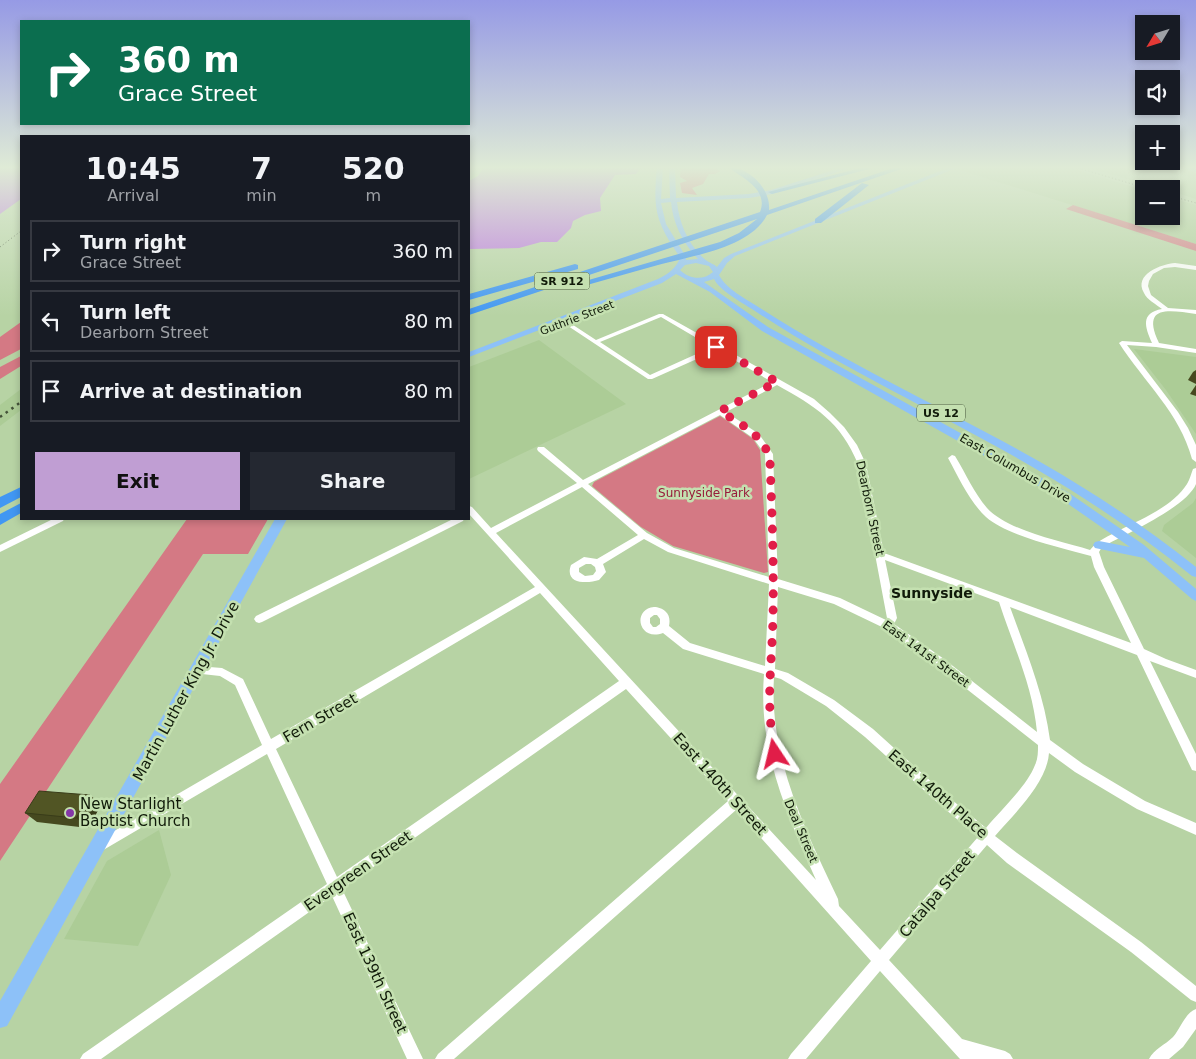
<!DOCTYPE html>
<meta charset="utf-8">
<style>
:root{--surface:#171b24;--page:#242831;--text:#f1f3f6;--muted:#9ea1a6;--line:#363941;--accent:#c09ed3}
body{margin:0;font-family:"DejaVu Sans",sans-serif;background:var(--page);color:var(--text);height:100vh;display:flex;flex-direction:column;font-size:19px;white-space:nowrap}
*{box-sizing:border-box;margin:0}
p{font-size:16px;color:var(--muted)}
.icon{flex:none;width:28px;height:28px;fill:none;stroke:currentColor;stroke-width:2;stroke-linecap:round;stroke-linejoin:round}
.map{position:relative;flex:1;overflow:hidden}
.details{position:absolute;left:20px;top:135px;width:450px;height:385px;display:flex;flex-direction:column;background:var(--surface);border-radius:0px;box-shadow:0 2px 8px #0003}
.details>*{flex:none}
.guide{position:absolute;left:20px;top:20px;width:450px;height:105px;border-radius:0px;box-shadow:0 2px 8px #0003;background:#0b6e4f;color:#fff;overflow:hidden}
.needle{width:32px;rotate:232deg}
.buttons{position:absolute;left:1135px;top:15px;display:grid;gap:10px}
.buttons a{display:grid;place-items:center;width:45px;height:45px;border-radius:0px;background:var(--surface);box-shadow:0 2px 8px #0003;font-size:25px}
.pin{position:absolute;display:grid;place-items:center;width:42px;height:42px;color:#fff;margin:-21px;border-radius:10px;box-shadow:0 2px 8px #0006}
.me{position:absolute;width:55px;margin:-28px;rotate:350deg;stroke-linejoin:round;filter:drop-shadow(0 0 4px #0008)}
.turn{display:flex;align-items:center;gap:18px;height:105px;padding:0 15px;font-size:22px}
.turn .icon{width:65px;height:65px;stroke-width:2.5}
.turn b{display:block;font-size:35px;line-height:42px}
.eta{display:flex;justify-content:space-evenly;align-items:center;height:85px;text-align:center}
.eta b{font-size:30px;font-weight:700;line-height:35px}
.primary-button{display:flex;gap:10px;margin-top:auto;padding:10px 15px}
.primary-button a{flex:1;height:58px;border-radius:0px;background:var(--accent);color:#111;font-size:20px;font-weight:700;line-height:58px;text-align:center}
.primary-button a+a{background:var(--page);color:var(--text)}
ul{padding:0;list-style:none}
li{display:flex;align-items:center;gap:15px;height:62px;margin:0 10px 8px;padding:0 5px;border:2px solid var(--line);border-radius:0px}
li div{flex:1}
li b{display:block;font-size:19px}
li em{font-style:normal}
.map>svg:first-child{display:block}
</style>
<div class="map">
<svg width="1196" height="1059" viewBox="0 0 1196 1059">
<rect width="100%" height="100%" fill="#b7d3a4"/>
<g fill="#accc96">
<polygon points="962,167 1066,167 1144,190 1144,216 1171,216 1171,198 1196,205 1196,244 957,169"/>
<polygon points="1086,167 1173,167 1196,173 1196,199 1171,191 1171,189 1162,189"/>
<polygon points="539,340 626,404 469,479 469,367"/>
<polygon points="1134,349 1196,357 1196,434 1166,390"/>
<polygon points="21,389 21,410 0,426 0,405"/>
<polygon points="1196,498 1196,558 1162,531 1164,525 1193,503"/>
<polygon points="159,830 171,875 138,946 64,939 107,861"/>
</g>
<g fill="#d47984">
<polygon points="681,167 713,167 720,171 715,174 709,174 703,184 692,188 697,195 682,193 680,183 687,181 680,177"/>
<polygon points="1073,205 1196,244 1196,251 1066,209"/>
<polygon points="21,322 21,349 0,360 0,337"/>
<polygon points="21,356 21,366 0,379 0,367"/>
<polygon points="720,416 753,439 760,450 768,572 764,573 673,546 641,527 592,486 594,482"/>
<polygon points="187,519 268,519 248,554 203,554 0,861 0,784"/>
</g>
<g fill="#bb74e0">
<polygon points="0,167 21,167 21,199 0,214"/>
<polygon points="484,167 641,167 636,174 615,175 600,198 601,211 585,215 573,221 571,228 557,242 541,242 519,248 469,249 469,181 478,176"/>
</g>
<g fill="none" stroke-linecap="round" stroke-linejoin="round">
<g fill="#fff" fill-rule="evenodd">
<path d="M1175,263L1196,266V270L1175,267L1164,268L1153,274L1149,281L1148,286L1151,295L1168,308L1196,310V314C1168,310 1141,305 1159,343L1196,349V353L1156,347L1127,345L1178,412L1188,428L1196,445V462L1192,459C1180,413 1144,382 1119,343L1122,341L1152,343C1145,327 1140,313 1162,309C1156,304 1147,300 1144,293C1133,274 1162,264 1175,263Z"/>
<path d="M659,314H663L814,399L830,413L844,427L857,445L866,464L884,553L1131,643L1094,567L1091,556C1063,548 1007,536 986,517C969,501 959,478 948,458L952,455L955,456C966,474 974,493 987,508C1008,531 1061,541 1090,550C1098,540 1109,536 1120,530C1142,519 1173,506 1187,484C1190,479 1191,474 1193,469L1196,468C1196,473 1196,480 1196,484C1187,507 1124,535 1102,547L1099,552L1104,567L1144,649L1166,659L1196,670V678L1150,661L1196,754V771L1192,770L1137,655L1010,607C1026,651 1044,694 1050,740L1083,764L1145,801L1196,823V835L1137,809L1075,772L1049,753C1047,783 1014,814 995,836L1017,853L1141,942L1196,986V1002L1191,1000L1131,952L1007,863L987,845L889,960L962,1039L1005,1051L1010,1054L1013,1059H960L880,971L806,1059H788L791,1054L871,961L736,810L454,1059H435L438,1054L728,801L626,689L342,889L423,1059H407L332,896L101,1059H80L83,1054L327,884L267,754L105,849L101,851L97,849L95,845L97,841L262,745L235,685L220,676L193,673L192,670L193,667L197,666L222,668L243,679L271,739L535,587L469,514V506L472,507L491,528L577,483L538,451L537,449L538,447H544L583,480L772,382L717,350L652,379H648L562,322L567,321L596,340ZM661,317L712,347L650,375L600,342ZM777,385C815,406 841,422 858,464L887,618L886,620L840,598L778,579L773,454L759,434L726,412ZM720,415L753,438L765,454L769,577L674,548L647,533L588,484ZM582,487L638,535L597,559L584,557L571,565C564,584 587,584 599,580L606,572L603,564L644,539L668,552L769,584L765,666L690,643L669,626C670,621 670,615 665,611C663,609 658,607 654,607C632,609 638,642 663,633L683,649L764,674C758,750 786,812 816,880L496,533ZM885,560L999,602C1013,645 1033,687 1037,732L944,659L894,624L897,618ZM586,564H591L595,567L596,571L593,575L585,576L579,572V568ZM778,587L834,604L884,628L936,665L1038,745C1038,752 1038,759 1035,765C1027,786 1001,810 986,828L946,795L873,729L834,700L788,673L775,669ZM540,593L619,681L337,877L276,749ZM654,615H657L660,619V624L656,627H653L650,623V618ZM774,677L781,679L826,706L865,737L938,803L978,837L880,950L839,906L838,899C805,829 769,758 774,677Z"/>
<polygon points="53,519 64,519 63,521 0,552 0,545"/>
<polygon points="453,519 464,519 463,521 262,622 259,623 256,622 254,619 256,616"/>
<path d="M1196,1009V1029L1183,1047L1169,1059H1149C1154,1049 1165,1045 1173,1037C1181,1028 1185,1013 1196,1009Z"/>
</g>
<g fill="#8dc1f8" fill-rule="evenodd">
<path d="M657,167H663L661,199L670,198L669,167H675L676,198L749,194L771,190L843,167H853L772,194L749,198L677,202C679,223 689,247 707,261C710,263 714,264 717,267L724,258L731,254L950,167H959L735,256L727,263L719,275C726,289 746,299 760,308C850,366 949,410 1042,463C1096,494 1147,528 1196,567V577L1192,576C1142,536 1091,501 1036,469C942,414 842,369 752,309C741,302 719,290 714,279L704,282L768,327L1069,493L1144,545L1196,589V601L1192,599L1144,558L1095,548L1093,545L1095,542L1099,541L1130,547L1061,499L762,331L710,292L676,274L662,283L469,357V352L658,279C667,275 678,267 680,257C655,221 653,209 657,167ZM671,202C673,224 683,243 698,259L686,260V257L666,224L661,203ZM696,263L709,266L713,272C703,281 689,279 680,270L685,265Z"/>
<polygon points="1183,167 1196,168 1196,172 1184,168"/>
<polygon points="275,519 287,519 7,1026 0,1028 0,1001"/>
</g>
<g fill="#4197f3" fill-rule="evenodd">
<path d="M728,167C748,167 771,188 769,210L896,167H907L767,215C750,248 691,256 658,265C628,273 599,282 569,290L561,288L720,242L739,233L757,219L469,315V309L760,212C769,189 742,178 728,167Z"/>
<polygon points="864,167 877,167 772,194 768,192"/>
<polygon points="862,183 869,185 821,223 815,223 815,219"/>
<polygon points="575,264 578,265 578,269 469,300 469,294"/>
<polygon points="21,487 21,497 0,508 0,497"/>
<polygon points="21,503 21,513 0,525 0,514"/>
</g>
<g stroke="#435238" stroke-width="1" stroke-dasharray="1 2.5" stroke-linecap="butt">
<polyline points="1075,167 1149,189"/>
<polyline points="1171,196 1196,203"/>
<polyline points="0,247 21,231"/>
</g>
<polyline stroke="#435238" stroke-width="2.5" stroke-dasharray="2.5 4.5" stroke-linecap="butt" points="0,417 21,402"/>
</g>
<g fill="#46491f">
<polygon points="1196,370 1196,384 1188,380 1193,372"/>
<polygon points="1196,385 1196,396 1190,394"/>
<polygon points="90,795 101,805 88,828 37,822 25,813"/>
</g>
<polygon fill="#393c19" points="90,795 101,805 88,828 76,818"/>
<polygon fill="#515524" stroke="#393c19" points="39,791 90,795 76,818 25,813"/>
<linearGradient id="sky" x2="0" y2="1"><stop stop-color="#969ae5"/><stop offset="0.53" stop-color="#dfebd6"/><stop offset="1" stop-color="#dfebd6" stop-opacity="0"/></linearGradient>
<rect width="1196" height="316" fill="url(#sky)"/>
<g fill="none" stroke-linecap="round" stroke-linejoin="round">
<path stroke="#e11d48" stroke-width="9" stroke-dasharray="0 16.2" d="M716,347L777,382L720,411C740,424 765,435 770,461C772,513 774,565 773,617C772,667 765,703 775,754"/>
</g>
<circle fill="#8437a8" stroke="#c4e0b0" stroke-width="2" cx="70" cy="813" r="5"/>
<g text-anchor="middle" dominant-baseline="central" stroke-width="5" stroke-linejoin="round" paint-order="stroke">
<g fill="#c4e0b0" stroke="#46553b" stroke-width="1">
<rect x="534.5" y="272.5" width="55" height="17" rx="4"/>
<rect x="917" y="404.5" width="48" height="17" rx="4"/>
</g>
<g font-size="11" font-weight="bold" fill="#101a09">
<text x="562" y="281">SR 912</text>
<text x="941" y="413">US 12</text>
</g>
<g font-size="11" fill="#101a09" stroke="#c4e0b0">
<text transform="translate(577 318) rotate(-21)">Guthrie Street</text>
</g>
<g font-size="12" fill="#101a09" stroke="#c4e0b0">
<text transform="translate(1015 468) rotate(30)">East Columbus Drive</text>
<text transform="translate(870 508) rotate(78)">Dearborn Street</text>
<text transform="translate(926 654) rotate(36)">East 141st Street</text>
<text transform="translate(801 831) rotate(67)">Deal Street</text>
</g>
<g font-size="12" fill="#971a3a" stroke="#c4e0b0">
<text x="704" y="493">Sunnyside Park</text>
</g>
<g font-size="14" font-weight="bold" fill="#101a09" stroke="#c4e0b0">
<text x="932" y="593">Sunnyside</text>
</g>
<g font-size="15" fill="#101a09" stroke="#c4e0b0">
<text transform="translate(186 691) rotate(-61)">Martin Luther King Jr. Drive</text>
<text transform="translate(320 718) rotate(-30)">Fern Street</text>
<text transform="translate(720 784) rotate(48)">East 140th Street</text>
<text transform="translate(938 794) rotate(41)">East 140th Place</text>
<text transform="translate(358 871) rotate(-35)">Evergreen Street</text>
<text transform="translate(937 894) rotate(-50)">Catalpa Street</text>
<text transform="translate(375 973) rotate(65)">East 139th Street</text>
</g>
<g font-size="15" fill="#101a09" stroke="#c4e0b0" text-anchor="start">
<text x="80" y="804">New Starlight<tspan x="80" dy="17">Baptist Church</tspan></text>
</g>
</g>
</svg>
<div class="buttons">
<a><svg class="needle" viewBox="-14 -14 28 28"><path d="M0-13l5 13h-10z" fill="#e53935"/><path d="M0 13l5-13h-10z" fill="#9ea1a6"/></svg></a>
<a><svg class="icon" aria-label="sound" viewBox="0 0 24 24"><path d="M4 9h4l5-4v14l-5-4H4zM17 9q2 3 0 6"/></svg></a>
<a>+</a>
<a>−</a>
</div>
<div class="pin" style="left:716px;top:347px;background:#d93025"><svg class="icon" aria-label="arrive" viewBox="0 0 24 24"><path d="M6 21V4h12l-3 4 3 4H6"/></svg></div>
<svg class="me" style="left:775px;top:754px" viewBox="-20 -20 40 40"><path d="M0-17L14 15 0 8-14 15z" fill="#e11d48" stroke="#fff" stroke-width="4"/></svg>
<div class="guide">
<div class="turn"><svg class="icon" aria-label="right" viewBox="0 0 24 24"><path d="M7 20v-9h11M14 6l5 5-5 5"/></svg><div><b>360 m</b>Grace Street</div></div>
</div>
<section class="details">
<div class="eta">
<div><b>10:45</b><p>Arrival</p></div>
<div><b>7</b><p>min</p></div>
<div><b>520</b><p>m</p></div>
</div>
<ul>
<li><svg class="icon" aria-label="right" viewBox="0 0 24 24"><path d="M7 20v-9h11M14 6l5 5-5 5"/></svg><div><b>Turn right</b><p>Grace Street</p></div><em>360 m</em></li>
<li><svg class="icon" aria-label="left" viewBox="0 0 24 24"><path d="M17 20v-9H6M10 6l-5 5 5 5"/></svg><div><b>Turn left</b><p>Dearborn Street</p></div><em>80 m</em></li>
<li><svg class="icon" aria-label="arrive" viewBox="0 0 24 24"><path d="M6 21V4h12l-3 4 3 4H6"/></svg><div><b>Arrive at destination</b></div><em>80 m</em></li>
</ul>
<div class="primary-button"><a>Exit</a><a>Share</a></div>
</section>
</div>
